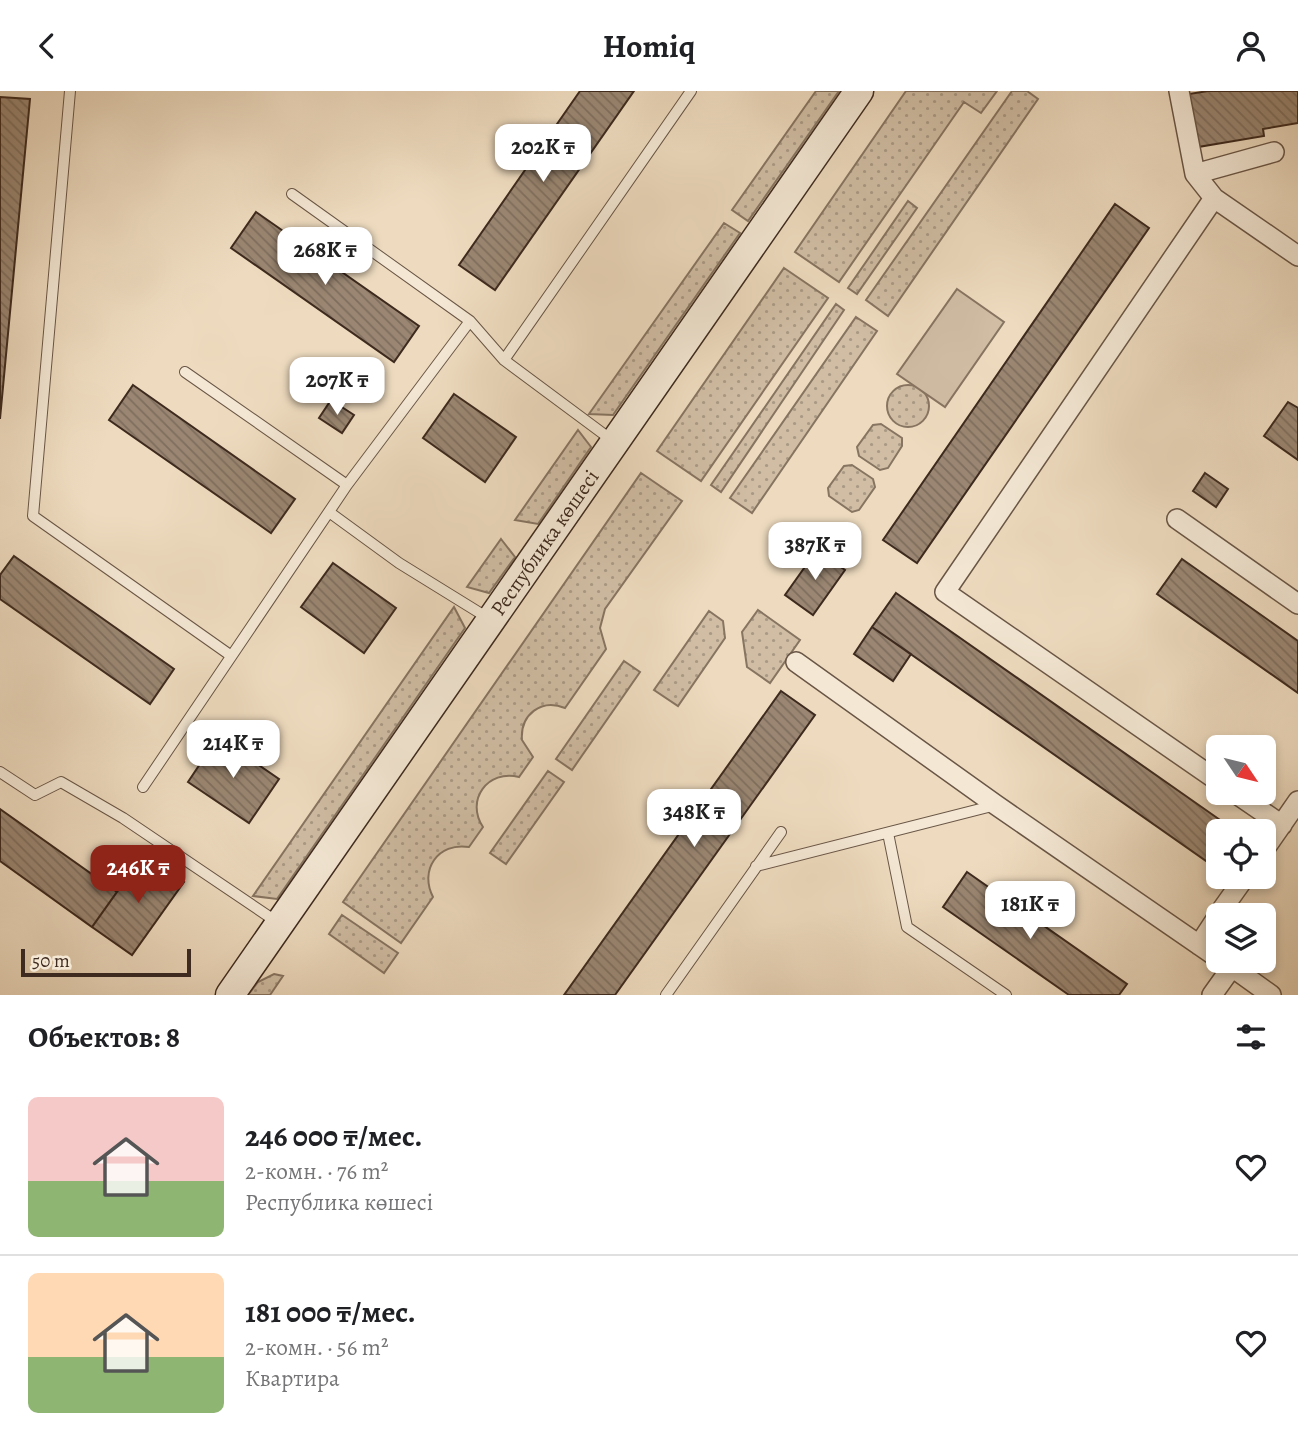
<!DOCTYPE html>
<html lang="ru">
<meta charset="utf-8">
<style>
:root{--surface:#fff;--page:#f2f2f2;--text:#202124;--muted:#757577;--line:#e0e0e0;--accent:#8f2418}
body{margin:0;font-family:Alegreya,serif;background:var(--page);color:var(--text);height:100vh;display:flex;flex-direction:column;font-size:26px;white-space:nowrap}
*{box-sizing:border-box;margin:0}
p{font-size:23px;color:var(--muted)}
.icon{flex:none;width:38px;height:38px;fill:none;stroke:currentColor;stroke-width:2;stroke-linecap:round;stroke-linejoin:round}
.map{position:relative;height:904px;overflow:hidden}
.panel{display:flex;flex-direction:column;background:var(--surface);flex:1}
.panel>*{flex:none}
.needle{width:46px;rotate:125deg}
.controls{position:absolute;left:1206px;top:644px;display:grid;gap:14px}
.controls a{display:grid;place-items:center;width:70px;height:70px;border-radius:10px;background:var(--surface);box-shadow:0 4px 10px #0003;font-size:35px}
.scale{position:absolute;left:21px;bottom:18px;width:170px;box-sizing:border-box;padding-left:7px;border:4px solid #3e2a1e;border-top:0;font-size:19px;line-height:24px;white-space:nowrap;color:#3e2a1e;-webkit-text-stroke:5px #f4e8d5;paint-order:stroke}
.price{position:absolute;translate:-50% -60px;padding:0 16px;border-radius:14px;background:#fff;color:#222;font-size:23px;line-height:46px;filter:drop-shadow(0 2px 4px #0008)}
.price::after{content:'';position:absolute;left:50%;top:42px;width:21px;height:16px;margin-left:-10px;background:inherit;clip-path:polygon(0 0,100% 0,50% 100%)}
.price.on{background:var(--accent);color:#fff}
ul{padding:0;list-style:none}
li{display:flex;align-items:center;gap:21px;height:175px;padding:0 28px}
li+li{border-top:2px solid var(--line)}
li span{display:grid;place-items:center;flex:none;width:196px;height:140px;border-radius:10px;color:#555}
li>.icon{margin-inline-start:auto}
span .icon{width:84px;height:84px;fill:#fffc;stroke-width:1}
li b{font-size:30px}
h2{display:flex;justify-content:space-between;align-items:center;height:84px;padding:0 28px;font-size:30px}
header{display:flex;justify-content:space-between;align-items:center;height:91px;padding:0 28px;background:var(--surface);font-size:32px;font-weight:700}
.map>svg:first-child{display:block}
.grass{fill:url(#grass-dots);stroke:#877461;stroke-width:2}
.park{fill:#d0bda4;stroke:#877461;stroke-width:2}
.building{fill:url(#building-back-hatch);stroke:#3e2a1e;stroke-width:2}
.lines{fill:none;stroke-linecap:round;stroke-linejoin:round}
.lane-casing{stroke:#6a5646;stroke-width:12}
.street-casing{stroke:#6a5646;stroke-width:22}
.secondary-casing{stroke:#3e2a1e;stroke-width:31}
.lane{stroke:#f4e8d5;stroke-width:10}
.street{stroke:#f4e8d5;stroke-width:19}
.secondary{stroke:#f4e8d5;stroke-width:28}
.labels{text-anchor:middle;stroke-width:6;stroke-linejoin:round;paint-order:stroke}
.street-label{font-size:21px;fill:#3e2a1e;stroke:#f4e8d5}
</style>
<header><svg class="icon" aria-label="back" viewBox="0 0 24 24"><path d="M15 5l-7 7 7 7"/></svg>Homiq<svg class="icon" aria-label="person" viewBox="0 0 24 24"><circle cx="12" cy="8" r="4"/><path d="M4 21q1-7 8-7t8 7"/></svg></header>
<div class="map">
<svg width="1298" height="904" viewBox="0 0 1298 904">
<defs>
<pattern id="grass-dots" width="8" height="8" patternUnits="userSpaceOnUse" patternTransform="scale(1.75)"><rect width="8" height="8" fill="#d0bda4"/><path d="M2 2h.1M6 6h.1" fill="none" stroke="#aa9a85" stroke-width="1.8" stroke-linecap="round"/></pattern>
<pattern id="building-back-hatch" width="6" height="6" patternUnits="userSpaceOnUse" patternTransform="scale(1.75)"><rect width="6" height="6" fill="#9a8672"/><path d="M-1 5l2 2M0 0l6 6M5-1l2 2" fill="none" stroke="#7f6e5d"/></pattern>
</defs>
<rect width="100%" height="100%" fill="#eedbbf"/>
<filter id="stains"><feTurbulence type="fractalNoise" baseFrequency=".00286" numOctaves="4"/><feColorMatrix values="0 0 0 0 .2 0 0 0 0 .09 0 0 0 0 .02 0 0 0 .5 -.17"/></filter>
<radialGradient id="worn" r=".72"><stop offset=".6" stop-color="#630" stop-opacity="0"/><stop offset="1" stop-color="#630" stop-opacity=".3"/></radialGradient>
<path class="grass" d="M816 0H839L748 130 732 119Z
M906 0H997L981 22 964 11 839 191 795 161Z
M1012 0H1027L1038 8 888 225 866 209Z
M908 110 917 117 857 203 848 197Z
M724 132 740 142 613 324 589 323Z
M784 177 828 207 701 390 657 360Z
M836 213 844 219 721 401 711 394Z
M856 226 877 240 752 422 730 407Z
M887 315a21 21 0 1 1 42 0a21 21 0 1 1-42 0Z
M881 333 902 347V355L888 377 880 379 859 365 857 356 873 334Z
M578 339 591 356 538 433 515 429Z
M852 374 873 388 875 396 859 419 852 421 829 405 828 397 844 375Z
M641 382 682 410 605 518 600 537 606 558 565 617C541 607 520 624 522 649L533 666 519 686C488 678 465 709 483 736L469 756C438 751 419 779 433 806L401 852 343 811Z
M501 448 515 466 489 502 467 496Z
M454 516 465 537 277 808 253 805Z
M758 519 800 549 770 592 747 576 742 541Z
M709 520 723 530 725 547 678 615 654 599Z
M624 570 640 581 572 679 556 668Z
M548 680 564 691 506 773 490 762Z
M342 824 398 862 384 882 329 843Z
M274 883 283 885 270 904H248L258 891Z"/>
<path class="park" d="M957 198 1004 231 945 316 897 283Z"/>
<path class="building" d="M580 0H634L495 199 459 174Z
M1208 0H1298V32L1263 38 1264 45 1198 56 1189 3Z
M0 6 30 8 0 328Z
M1115 113 1149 137 917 472 883 449Z
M256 121 419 235 394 271 231 157Z
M133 294 295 408 271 442 109 329Z
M454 303 516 346 485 391 423 347Z
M331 309 354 324 342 342 319 327Z
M1288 311 1298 317V369L1264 345Z
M1205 382 1228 398 1216 416 1193 400Z
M817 459 845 479 813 524 785 504Z
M14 465 174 578 150 613 0 508V484Z
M1182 468 1298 550V602L1157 503Z
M333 472 396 517 364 562 301 516Z
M896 502 1233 738 1218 740V759L1209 772 872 536Z
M872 536 911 563 893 590 854 563Z
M781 600 815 624 615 904H564Z
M218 646 279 688 249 732 188 691Z
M0 718 117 801 92 836 0 770Z
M144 763 184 791 132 864 92 836Z
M967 781 1127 893 1119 904H1069L943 816Z"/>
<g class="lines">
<g class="lane-casing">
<path id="lane" d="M70 0 33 425 230 564
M292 103 470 230 504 269 613 350
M504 269 691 0
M185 281 347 394
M329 421 399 472 488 527
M0 681 35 704 61 691 123 727 277 831
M143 696 347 394 470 230
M888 742 907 836 1006 904
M756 775 996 714
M666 904 781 741"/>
</g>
<g class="street-casing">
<path id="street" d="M1179 0 1195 83 1214 107 1298 165
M1195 83 1274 61
M1214 107 945 501 1218 690
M1177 428 1298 513
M796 571 996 714 1218 867
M1235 702 1282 734
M1264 759 1298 710
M1218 824 1245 786
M1199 854 1218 825
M1212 904 1232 876 1271 904"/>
</g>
<g class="secondary-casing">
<g id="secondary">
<path id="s1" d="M230 904 859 0"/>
</g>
</g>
<use href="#lane" class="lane"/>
<use href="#street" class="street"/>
<use href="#secondary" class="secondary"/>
</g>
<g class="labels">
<g class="street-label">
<text dy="7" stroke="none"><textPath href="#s1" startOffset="551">Республика көшесі</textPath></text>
</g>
</g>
<rect width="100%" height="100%" filter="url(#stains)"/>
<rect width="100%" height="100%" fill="url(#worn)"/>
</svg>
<div class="controls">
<a><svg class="needle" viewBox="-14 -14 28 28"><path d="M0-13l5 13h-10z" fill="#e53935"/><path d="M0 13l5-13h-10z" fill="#757577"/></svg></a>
<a><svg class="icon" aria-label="locate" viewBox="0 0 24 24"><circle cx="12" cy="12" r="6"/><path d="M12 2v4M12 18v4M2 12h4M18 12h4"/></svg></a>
<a><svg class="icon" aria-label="layers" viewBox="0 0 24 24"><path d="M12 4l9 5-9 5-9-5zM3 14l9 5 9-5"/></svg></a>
</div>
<div class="scale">50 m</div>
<b class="price" style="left:543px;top:93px">202K ₸</b>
<b class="price" style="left:325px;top:196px">268K ₸</b>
<b class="price" style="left:337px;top:326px">207K ₸</b>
<b class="price" style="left:815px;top:491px">387K ₸</b>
<b class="price" style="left:233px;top:689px">214K ₸</b>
<b class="price" style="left:694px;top:758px">348K ₸</b>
<b class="price on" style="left:138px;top:814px">246K ₸</b>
<b class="price" style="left:1030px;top:850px">181K ₸</b>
</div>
<section class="panel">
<h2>Объектов: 8<svg class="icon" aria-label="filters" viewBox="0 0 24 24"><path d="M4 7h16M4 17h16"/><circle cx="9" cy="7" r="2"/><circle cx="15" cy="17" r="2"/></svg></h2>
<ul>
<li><span style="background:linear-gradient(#f6c9c9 60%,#8fb573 0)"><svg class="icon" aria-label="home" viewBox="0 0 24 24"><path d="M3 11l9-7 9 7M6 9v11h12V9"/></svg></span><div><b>246 000 ₸/мес.</b><p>2-комн. · 76 m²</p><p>Республика көшесі</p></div><svg class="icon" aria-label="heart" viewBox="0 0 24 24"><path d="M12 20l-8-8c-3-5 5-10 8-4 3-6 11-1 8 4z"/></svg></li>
<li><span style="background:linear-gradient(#ffd9b3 60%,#8fb573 0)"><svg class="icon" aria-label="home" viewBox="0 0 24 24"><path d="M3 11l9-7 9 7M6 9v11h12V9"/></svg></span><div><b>181 000 ₸/мес.</b><p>2-комн. · 56 m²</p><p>Квартира</p></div><svg class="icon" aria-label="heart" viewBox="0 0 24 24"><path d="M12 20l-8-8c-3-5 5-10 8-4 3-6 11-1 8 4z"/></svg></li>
</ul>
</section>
